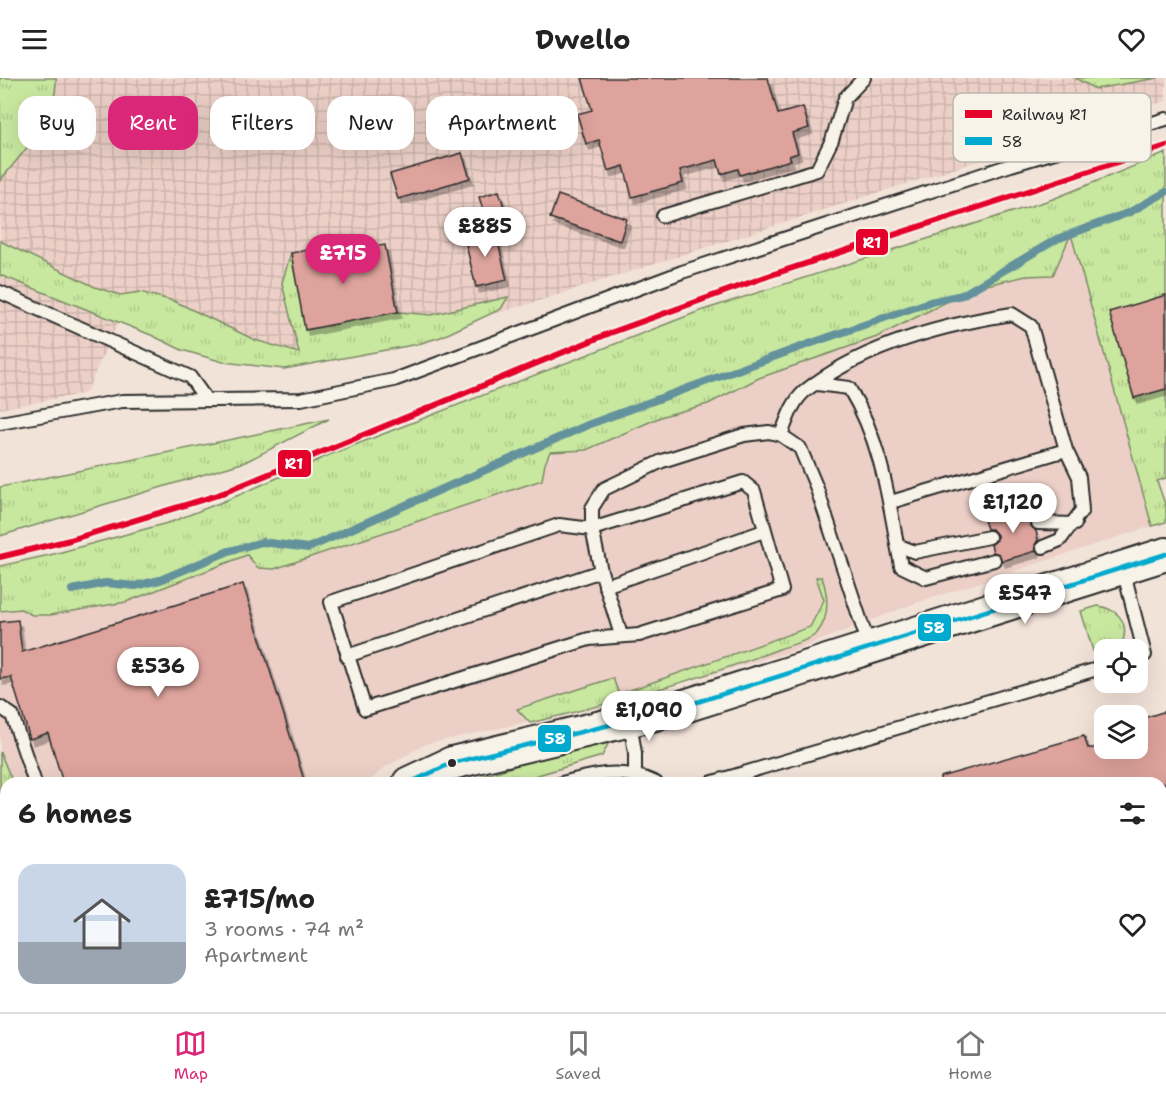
<!DOCTYPE html>
<meta charset="utf-8">
<style>
:root{--surface:#fff;--page:#f2f2f2;--text:#222;--muted:#767676;--line:#e0e0e0;--accent:#db2777}
body{margin:0;font-family:"Shantell Sans",sans-serif;background:var(--page);color:var(--text);height:100vh;display:flex;flex-direction:column;font-size:22px;white-space:nowrap}
*{box-sizing:border-box;margin:0}
p{font-size:20px;color:var(--muted)}
.icon{flex:none;width:33px;height:33px;fill:none;stroke:currentColor;stroke-width:2;stroke-linecap:round;stroke-linejoin:round}
.map{position:relative;flex:1;overflow:hidden}
.sheet{position:absolute;left:0px;top:699px;width:1167px;height:236px;display:flex;flex-direction:column;background:var(--surface);border-radius:18px 18px 0 0;box-shadow:0 6px 24px #0002}
.sheet>*{flex:none}
.top-card{position:absolute;left:18px;top:18px;width:600px;height:54px;display:flex;gap:12px}
.fabs{position:absolute;left:1094px;top:561px;display:grid;gap:12px}
.fabs a{display:grid;place-items:center;width:54px;height:54px;border-radius:12px;background:var(--surface);box-shadow:0 6px 24px #0002;font-size:30px}
.price{position:absolute;translate:-50% -51px;padding:0 14px;border-radius:21px;background:#fff;color:#222;font-size:20px;line-height:39px;filter:drop-shadow(0 2px 3px #0008)}
.price::after{content:'';position:absolute;left:50%;top:36px;width:18px;height:14px;margin-left:-9px;background:inherit;clip-path:polygon(0 0,100% 0,50% 100%)}
.price.on{background:var(--accent);color:#fff}
ul{padding:0;list-style:none}
li{display:flex;align-items:center;gap:18px;height:150px;padding:0 18px}
li+li{border-top:2px solid var(--line)}
li span{display:grid;place-items:center;flex:none;width:168px;height:120px;border-radius:18px;color:#555}
li>.icon{margin-inline-start:auto}
span .icon{width:72px;height:72px;fill:#fffc;stroke-width:1}
li b{font-size:26px}
h2{display:flex;justify-content:space-between;align-items:center;height:72px;padding:0 18px;font-size:26px}
.chip{padding:0 21px;border-radius:18px;background:var(--surface);box-shadow:0 6px 24px #0002;font-size:21px;line-height:54px}
.chip.on{background:var(--accent);color:#fff}
header{display:flex;justify-content:space-between;align-items:center;height:78px;padding:0 18px;background:var(--surface);font-size:27px;font-weight:700}
.tabs{display:flex;justify-content:space-around;align-items:center;height:84px;border-top:2px solid var(--line);background:var(--surface);font-size:16px;color:var(--muted)}
.tabs a{display:grid;justify-items:center;gap:3px}
.tabs .on{color:var(--accent)}
.map>svg:first-child{display:block}
.built{fill:#ecd0c7}
.industrial{fill:url(#industrial-grid)}
.grass{fill:url(#grass-tufts);stroke:#7a8a65;stroke-width:1.5}
.lines{fill:none;stroke-linecap:round;stroke-linejoin:round}
.stream{stroke:#63929c;stroke-width:8}
.building{fill:#dda39c;stroke:#2b2b2b;stroke-width:1.5;filter:url(#shadow)}
.lane-casing{stroke:#2b2b2b;stroke-width:16}
.secondary-casing{stroke:#2b2b2b;stroke-width:36}
.lane{stroke:#f7f3e8;stroke-width:12}
.secondary{stroke:#f7f3e8;stroke-width:32}
.bus-1-casing{stroke:#f7f3e8;stroke-width:9}
.bus-1{stroke:#00a9ce;stroke-width:4.5}
.rail-1-casing{stroke:#f7f3e8;stroke-width:10}
.rail-1{stroke:#e4002b;stroke-width:6}
.bus-dot{fill:#2b2b2b;stroke:#f7f3e8;stroke-width:2}
.key{fill:#f7f3e8;stroke:#bab7af;stroke-width:1.5}
.key-label{font-size:16px;fill:#2b2b2b}
.line-badge{stroke:#f7f3e8;stroke-width:2}
.badge-label{font-size:16px;text-anchor:middle;font-weight:bold;fill:#fff}
</style>
<header><svg class="icon" aria-label="menu" viewBox="0 0 24 24"><path d="M4 6h16M4 12h16M4 18h16"/></svg>Dwello<svg class="icon" aria-label="heart" viewBox="0 0 24 24"><path d="M12 20l-8-8c-3-5 5-10 8-4 3-6 11-1 8 4z"/></svg></header>
<div class="map">
<svg width="1166" height="934" viewBox="0 0 1166 934">
<defs>
<pattern id="industrial-grid" width="8" height="8" patternUnits="userSpaceOnUse" patternTransform="scale(1.5)"><rect width="8" height="8" fill="#ecd0c7"/><path d="M0 4h8M4 0v8" fill="none" stroke="#cbb3ab"/></pattern>
<pattern id="grass-tufts" width="24" height="20" patternUnits="userSpaceOnUse" patternTransform="scale(1.5)"><rect width="24" height="20" fill="#c9e89f"/><path d="M3 7l-1-3M5 7V3M7 7l1-3M15 17l-1-3M17 17v-4M19 17l1-3" fill="none" stroke="#adc789"/></pattern>
<filter id="shadow"><feDropShadow dx="3.5" dy="6" stdDeviation="0" flood-color="#0004"/></filter>
</defs>
<rect width="100%" height="100%" fill="#f2e3d9"/>
<filter id="ink" filterUnits="userSpaceOnUse"><feTurbulence type="fractalNoise" baseFrequency=".0167" numOctaves="2"/><feDisplacementMap in="SourceGraphic" scale="12" xChannelSelector="R" yChannelSelector="G"/><feConvolveMatrix kernelMatrix="1 2 1 2 8 2 1 2 1" color-interpolation-filters="sRGB"/></filter>
<g filter="url(#ink)">
<path class="built" d="M1071 156 1152 448 916 525 793 573 593 630 426 666 384 690 367 705H13L0 674V533L21 531 32 537 126 524 248 477 274 491 542 402 545 386 555 373 586 372 663 338 708 326 759 300 877 259 974 210 1026 198 1053 197Z"/>
<path class="industrial" d="M0 0H1166V23L526 227 375 267 286 274 125 229 86 315 0 331Z
M6 876V928L161 929 159 934H0V877Z"/>
<path class="grass" d="M0 0H56C58 40 23 73 0 103Z
M1075 0H1158L1095 11Z
M1166 75V217L1110 235 1134 319 1166 311V400L1157 403 1166 429V444L1152 448 1071 156 1053 197 1026 198 974 210 877 259 759 300 708 326 663 338 586 372 550 374 545 386 542 402 274 491 258 490 247 477 126 524 50 537H32L21 531 0 533V488L54 476 171 444 232 420 329 377 700 233 1053 121Z
M0 163 95 209 120 217 140 214 174 223 255 262 299 275 282 205 291 175 306 251 398 234 431 237 508 219 501 231 441 259 418 266 284 291 223 284 182 272 151 257 0 197Z
M329 341 245 384 0 458V409Z
M816 499H822C828 517 831 538 817 555 810 563 790 567 779 571 699 602 614 625 530 645L517 631 613 600 619 616 810 549 824 522Z
M1098 528C1117 531 1129 543 1123 563L1093 573 1081 533Z
M612 658 602 678 511 705H460Z
M0 674 13 705H6V868L0 870Z
M1166 793V862L1161 844V794Z
M94 929V928L183 929 182 934H95Z
M232 929H270L272 934H230Z
M557 929 729 928 730 932 538 934Z
M789 929H816L817 934H791Z"/>
<g class="lines">
<path class="stream" d="M72 512 106 505 135 508 160 502 229 473 262 464 308 470 590 346 806 267 930 224 962 217 1057 161 1130 134 1166 114"/>
</g>
<path class="building" d="M582 0H768L778 36 803 29 809 50 792 55 798 75 789 78 791 82 740 97 738 91 721 96 717 82 680 92 683 105 632 119 624 88 608 93 599 62 586 66 577 36 592 32Z
M462 75 470 100 398 121 390 96Z
M499 113 505 132 485 138 479 119Z
M558 117 627 141 620 163 550 140Z
M495 151 507 202 476 209 464 158Z
M341 166 342 174 385 167 398 234 305 252 291 175Z
M1166 217V311L1134 320 1109 234Z
M1029 429 1031 448 1036 453 1038 462 1035 467 1036 473 1002 483 999 476 993 474 991 467 997 462V457L992 451H987L984 442Z
M243 506 305 705H63L48 655 30 661 11 599 0 601V544L18 542 22 574Z
M1166 633V705H940V699L1084 658 1088 670H1137V642Z"/>
<g class="lines">
<g class="lane-casing">
<path id="lane" d="M663 138 817 92 832 62 845 20 864 0
M0 214 190 299 205 320
M817 306 849 310C883 366 889 425 901 488L926 500 994 482
M0 345 122 323 301 321 394 302 682 194 1011 87 1166 41
M781 357C787 342 792 324 805 313 862 268 941 247 1012 236L1031 248 1066 372 1079 399 1082 432 1060 462 1043 469
M743 404 754 413 782 512 639 557 589 561 365 631 331 524 559 447 592 451Z
M891 424 1066 372
M1038 445 1075 446
M897 467 915 474 989 459
M1123 491 1145 577 1137 579
M605 508 764 453
M621 557 601 493 592 451V430L604 411 662 383 744 357 769 354 781 357 800 370 816 408 869 568
M347 578 601 493
M0 629 12 637 35 705
M630 644 635 675V697
M562 705C595 696 624 689 656 705
M710 705 1104 589
M19 928 22 934
M1012 928 1014 934"/>
</g>
<g class="secondary-casing">
<path id="secondary" d="M409 705 452 685 672 632 1166 476
M209 934 211 928"/>
</g>
<use href="#lane" class="lane"/>
<use href="#secondary" class="secondary"/>
<g class="bus-1-casing">
<path id="bus-1" d="M409 705 452 685 672 632 1166 476"/>
</g>
<use href="#bus-1" class="bus-1"/>
<g class="rail-1-casing">
<path id="rail-1" d="M0 479 70 462 218 417 610 255 768 198 1166 68"/>
</g>
<use href="#rail-1" class="rail-1"/>
</g>
</g>
<circle class="bus-dot" cx="452" cy="685" r="5"/>
<rect x="953" y="15" width="198" height="69" rx="9" class="key"/>
<rect x="965" y="32" width="27" height="8" fill="#e4002b"/>
<rect x="965" y="59" width="27" height="8" fill="#00a9ce"/>
<g class="key-label">
<text x="1002" y="42">Railway R1</text>
<text x="1002" y="69">58</text>
</g>
<g class="line-badge">
<rect x="855" y="150" width="34" height="28" rx="6" fill="#e4002b"/>
<rect x="277" y="371" width="35" height="29" rx="6" fill="#e4002b"/>
<rect x="917" y="535" width="35" height="29" rx="6" fill="#00a9ce"/>
<rect x="537" y="646" width="35" height="29" rx="6" fill="#00a9ce"/>
</g>
<g class="badge-label">
<text x="872" y="170">R1</text>
<text x="294" y="391">R1</text>
<text x="934" y="555">58</text>
<text x="555" y="666">58</text>
</g>
</svg>
<div class="fabs">
<a><svg class="icon" aria-label="locate" viewBox="0 0 24 24"><circle cx="12" cy="12" r="6"/><path d="M12 2v4M12 18v4M2 12h4M18 12h4"/></svg></a>
<a><svg class="icon" aria-label="layers" viewBox="0 0 24 24"><path d="M12 4l9 5-9 5-9-5zM3 14l9 5 9-5"/></svg></a>
</div>
<b class="price" style="left:485px;top:180px">£885</b>
<b class="price on" style="left:343px;top:207px">£715</b>
<b class="price" style="left:1013px;top:456px">£1,120</b>
<b class="price" style="left:1025px;top:547px">£547</b>
<b class="price" style="left:158px;top:620px">£536</b>
<b class="price" style="left:649px;top:664px">£1,090</b>
<div class="top-card">
<a class="chip">Buy</a>
<a class="chip on">Rent</a>
<a class="chip">Filters</a>
<a class="chip">New</a>
<a class="chip">Apartment</a>
</div>
<section class="sheet">
<h2>6 homes<svg class="icon" aria-label="filters" viewBox="0 0 24 24"><path d="M4 7h16M4 17h16"/><circle cx="9" cy="7" r="2"/><circle cx="15" cy="17" r="2"/></svg></h2>
<ul>
<li><span style="background:linear-gradient(#c9d6e8 65%,#9aa5b1 0)"><svg class="icon" aria-label="home" viewBox="0 0 24 24"><path d="M3 11l9-7 9 7M6 9v11h12V9"/></svg></span><div><b>£715/mo</b><p>3 rooms · 74 m²</p><p>Apartment</p></div><svg class="icon" aria-label="heart" viewBox="0 0 24 24"><path d="M12 20l-8-8c-3-5 5-10 8-4 3-6 11-1 8 4z"/></svg></li>
</ul>
</section>
</div>
<nav class="tabs">
<a class="on"><svg class="icon" aria-label="map" viewBox="0 0 24 24"><path d="M3 6l6-2 6 2 6-2v14l-6 2-6-2-6 2zM9 4v14M15 6v14"/></svg>Map</a>
<a><svg class="icon" aria-label="saved" viewBox="0 0 24 24"><path d="M7 4h10v16l-5-4-5 4z"/></svg>Saved</a>
<a><svg class="icon" aria-label="home" viewBox="0 0 24 24"><path d="M3 11l9-7 9 7M6 9v11h12V9"/></svg>Home</a>
</nav>
